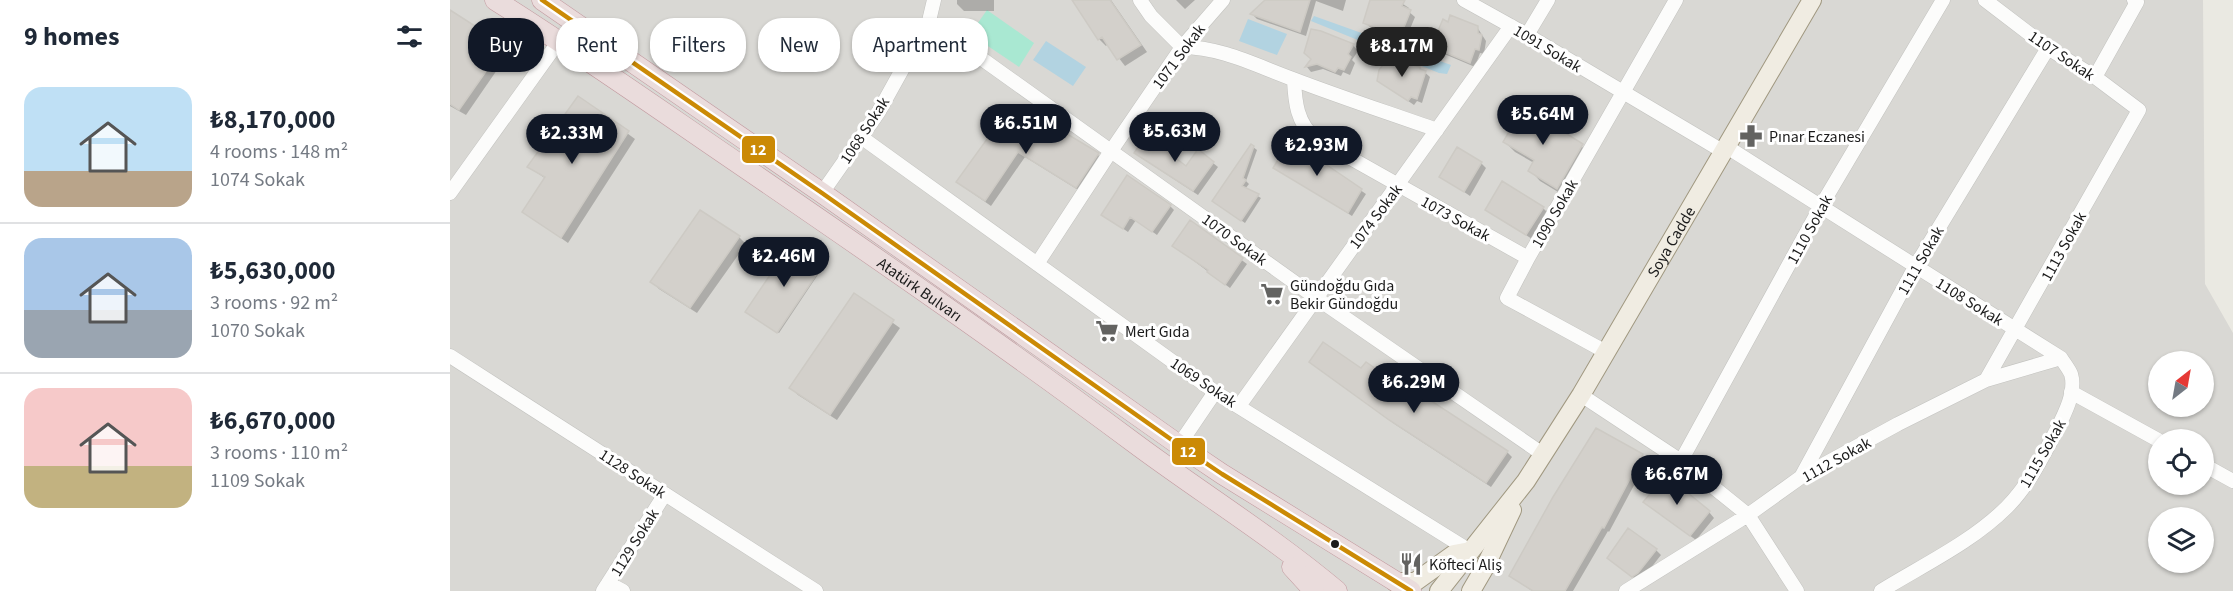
<!DOCTYPE html>
<meta charset="utf-8">
<style>
:root{--surface:#fff;--page:#f6f6f7;--text:#1f2937;--muted:#747a83;--line:#e0e1e3;--accent:#111827}
body{margin:0;font-family:"Source Sans 3",sans-serif;background:var(--page);color:var(--text);height:100vh;display:flex;flex-direction:column;font-size:22px;white-space:nowrap}
*{box-sizing:border-box;margin:0}
p{font-size:20px;color:var(--muted)}
.icon{flex:none;width:33px;height:33px;fill:none;stroke:currentColor;stroke-width:2;stroke-linecap:round;stroke-linejoin:round}
.map{position:relative;flex:1;overflow:hidden}
.drawer{display:flex;flex-direction:column;background:var(--surface);width:450px}
.drawer>*{flex:none}
.banner{position:absolute;left:18px;top:18px;width:570px;height:54px;display:flex;gap:12px}
.needle{width:39px;rotate:31deg}
.buttons{position:absolute;left:1698px;top:351px;display:grid;gap:12px}
.buttons a{display:grid;place-items:center;width:66px;height:66px;border-radius:50%;background:var(--surface);box-shadow:0 2px 4px #0004;font-size:30px}
.price{position:absolute;translate:-50% -51px;padding:0 14px;border-radius:21px;background:var(--accent);color:#fff;font-size:20px;line-height:39px;filter:drop-shadow(0 2px 3px #0008)}
.price::after{content:'';position:absolute;left:50%;top:36px;width:18px;height:14px;margin-left:-9px;background:inherit;clip-path:polygon(0 0,100% 0,50% 100%)}
.price.on{background:#222;color:#fff}
ul{padding:0;list-style:none}
li{display:flex;align-items:center;gap:18px;height:150px;padding:0 24px}
li+li{border-top:2px solid var(--line)}
li span{display:grid;place-items:center;flex:none;width:168px;height:120px;border-radius:18px;color:#555}
li>.icon{margin-inline-start:auto}
span .icon{width:72px;height:72px;fill:#fffc;stroke-width:1}
li b{font-size:26px}
h2{display:flex;justify-content:space-between;align-items:center;height:72px;padding:0 24px;font-size:26px}
.chip{padding:0 21px;border-radius:24px;background:var(--surface);box-shadow:0 2px 4px #0004;font-size:21px;line-height:54px}
.chip.on{background:var(--accent);color:#fff}
main{display:flex;flex:1;min-height:0}
.map>svg:first-child{display:block}
.residential{fill:#d9d8d4;fill-rule:evenodd}
.pitch{fill:#a9e8d2}
.water{fill:#b2d3e1}
.shadow{fill:#0003}
.building{fill:#d3d0cb;stroke:#cdcac4;stroke-width:1.5}
.lines{fill:none;stroke-linecap:round;stroke-linejoin:round}
.minor-casing{stroke:#c2c2bf;stroke-width:15}
.major-casing{stroke:#a09880;stroke-width:20}
.highway-casing{stroke:#c2999f;stroke-width:21}
.minor{stroke:#fcfcfb;stroke-width:14}
.major{stroke:#f0ece2;stroke-width:18}
.highway{stroke:#eadcdc;stroke-width:20}
.bus-1-casing{stroke:#fff;stroke-width:9}
.bus-1{stroke:#cb8a05;stroke-width:4.5}
.bus-dot{fill:#1b1b1b;stroke:#fff;stroke-width:2}
.labels{text-anchor:middle;stroke-width:6;stroke-linejoin:round;paint-order:stroke}
.street-label{font-size:16px;fill:#1b1b1b;stroke:#fff}
.poi-label{font-size:16px;fill:#1b1b1b;stroke:#fff;text-anchor:start}
.line-badge{stroke:#fff;stroke-width:2}
.badge-label{font-size:16px;text-anchor:middle;font-weight:bold;fill:#fff}
</style>
<main>
<section class="drawer">
<h2>9 homes<svg class="icon" aria-label="filters" viewBox="0 0 24 24"><path d="M4 7h16M4 17h16"/><circle cx="9" cy="7" r="2"/><circle cx="15" cy="17" r="2"/></svg></h2>
<ul>
<li><span style="background:linear-gradient(#bfe0f5 70%,#b9a48a 0)"><svg class="icon" aria-label="home" viewBox="0 0 24 24"><path d="M3 11l9-7 9 7M6 9v11h12V9"/></svg></span><div><b>₺8,170,000</b><p>4 rooms · 148 m²</p><p>1074 Sokak</p></div></li>
<li><span style="background:linear-gradient(#a9c7e8 60%,#9aa5b1 0)"><svg class="icon" aria-label="home" viewBox="0 0 24 24"><path d="M3 11l9-7 9 7M6 9v11h12V9"/></svg></span><div><b>₺5,630,000</b><p>3 rooms · 92 m²</p><p>1070 Sokak</p></div></li>
<li><span style="background:linear-gradient(#f6c9c9 65%,#c2b280 0)"><svg class="icon" aria-label="home" viewBox="0 0 24 24"><path d="M3 11l9-7 9 7M6 9v11h12V9"/></svg></span><div><b>₺6,670,000</b><p>3 rooms · 110 m²</p><p>1109 Sokak</p></div></li>
</ul>
</section>
<div class="map">
<svg width="1783" height="591" viewBox="0 0 1783 591">
<rect width="100%" height="100%" fill="#eae9e2"/>
<path class="residential" d="M0 0H1753L1755 284 1783 333V591H0ZM1708 362H1754V406H1708ZM1708 440H1754V484H1708ZM1708 518H1754V562H1708Z"/>
<path class="pitch" d="M537 10 584 43 569 67 520 34Z"/>
<path class="water" d="M864 16 1001 65 997 74 989 73 861 21Z
M798 19 837 34 827 55 789 41Z
M596 41 636 67 623 86 583 60Z"/>
<path class="shadow" d="M507 0H544V11H514L507 4Z
M624 0H661L697 52 675 66 658 44 656 46 649 39Z
M726 0H745L735 9Z
M817 0H896L893 11 866 1 856 36 807 19 802 14Z
M922 0H947L959 8 958 11 965 17 955 41 920 27 915 22Z
M0 10 49 43 58 54 16 115 0 106Z
M1027 27 1036 41 1034 54 1030 53 1025 67 992 53 987 47Z
M903 45 908 51 902 60 905 63 900 75 893 72 891 76 873 69 861 72 857 67 862 59Z
M970 68 980 77 972 103 967 101 964 105 929 81Z
M129 98 185 139 118 243 74 212 96 179 79 167Z
M1076 106 1097 119 1142 155 1118 198 1090 181 1080 170 1084 163 1065 152 1055 142Z
M590 135 648 155 654 161 633 193 575 157 541 206 515 188Z
M840 142 916 194 902 216 825 167Z
M803 147 807 150 796 181 799 184 795 189 811 198 795 223 767 204Z
M690 157 737 168 763 163 768 167 748 195Z
M1031 163 1036 168 1020 196 991 176Z
M720 206 724 210 707 235 686 220 678 232 653 215Z
M1093 208 1098 213 1082 239 1037 210Z
M740 222 797 264 780 288 724 246Z
M289 237 296 244 247 313 209 289 202 282Z
M372 266 373 267 329 333 299 313Z
M404 295 450 328 387 420 348 395 341 388Z
M866 367 959 393 1057 452 1062 457 1041 487 946 425Z
M1192 456 1197 461 1159 532 1158 531 1123 591H1082L1060 576Z
M1200 507 1259 512 1264 518 1246 540Z
M1206 550 1211 555 1193 578 1188 581 1165 563Z"/>
<path class="building" d="M622 0H660L691 45 667 60 652 37 648 40Z
M815 0H860L850 32 800 14Z
M920 0H955L952 6 961 10 950 37 913 23Z
M0 10 50 42 53 47 9 110 0 104Z
M1000 15 1028 26V33L1032 35 1029 50 1025 49 1020 63 985 48 990 36 987 33 993 19 998 22Z
M861 29 871 31 904 44 898 54 901 57 894 70 888 68 885 72 867 64 855 67 861 59 854 53Z
M938 58 970 67V69L976 71 967 99 961 97 958 101 927 81 929 70Z
M128 96 179 131 111 238 72 212 95 177 77 167Z
M1075 104 1098 117 1096 121 1133 144 1107 189 1078 171 1084 160 1053 142Z
M558 110 590 133 597 122 649 153 626 188 568 152 535 201 506 182Z
M696 135 736 166 748 149 764 162 743 191 684 153Z
M840 140 912 189 898 213 823 168Z
M801 144 804 146 793 178 796 180 792 186 809 194 791 221 762 201Z
M1007 147 1032 162 1014 192 989 177Z
M677 175 721 205 702 232 680 217 673 229 651 215Z
M1052 181 1094 207 1076 235 1035 210Z
M250 210 290 236 240 308 200 282Z
M740 220 793 258 775 285 757 272 758 270 722 246Z
M341 244 373 265 327 333 295 312Z
M404 293 444 320 380 415 339 388Z
M873 342 911 368 916 362 958 391 960 387 1058 451 1036 483 939 420 859 362Z
M1146 428 1193 454 1154 528 1152 527 1115 591H1083L1059 576 1103 497Z
M1216 475 1260 511 1240 536 1193 502Z
M1178 528 1207 549 1188 573 1182 577 1157 558Z"/>
<g class="lines">
<g class="minor-casing">
<path id="minor" d="M690 0 701 16 732 47C771 47 807 66 843 79 890 97 939 113 987 130
M1014 0 1077 35 1274 152
M1535 0 1598 48 1645 77 1689 110 1536 380
M479 21 865 297 1094 455
M1077 35 1098 0
M1645 77 1687 2 1684 0
M844 80C845 102 847 123 865 138L1078 258
M411 137 765 392 1020 551
M1277 147 1611 358C1614 363 1619 369 1621 374 1627 393 1612 419 1604 435 1591 460 1577 487 1557 507 1522 542 1473 565 1431 591
M0 193 109 41
M372 193 428 113 479 21 484 0
M587 264 661 151 732 47 773 0
M1156 352 1057 298 1078 258 1226 0
M0 356 366 591
M1621 392 1708 440
M1131 395 1231 461 1298 515 1347 591
M789 406 1061 26
M729 445 765 392
M1231 461 1371 206 1493 0
M1754 465 1783 481
M1351 477 1465 267 1598 48
M158 583 173 591
M153 591 215 494
M1176 591 1298 515 1351 477 1448 424 1536 380 1611 358"/>
</g>
<g class="major-casing">
<g id="major">
<path d="M945 582H965L1004 554 1020 551"/>
<path id="s1" d="M989 591 1076 481 1131 395 1362 0"/>
<path d="M1021 591 1035 567 1062 510"/>
</g>
</g>
<g class="highway-casing">
<g id="highway">
<path id="s2" d="M45 0C131 54 214 113 298 170 428 259 557 348 683 442 750 492 823 537 887 591"/>
<path d="M92 0 372 193 729 445 772 474 961 591"/>
<path d="M842 567 864 591"/>
</g>
</g>
<use href="#minor" class="minor"/>
<use href="#major" class="major"/>
<use href="#highway" class="highway"/>
<g class="bus-1-casing">
<path id="bus-1" d="M92 0 372 193 729 445 772 474 961 591"/>
</g>
<use href="#bus-1" class="bus-1"/>
</g>
<defs>
<g id="pharmacy-bare" transform="scale(1.8)"><path d="M-2-6h4v4h4v4h-4v4h-4v-4h-4v-4h4Z" fill="#636361" stroke="#fff" stroke-width="2.5" paint-order="stroke"/></g>
<g id="supermarket-bare" transform="scale(1.8)"><path d="M-6-5.5h2.5l.6 2H6L4.5 2H-2.5L-4.4-4H-6ZM-1.5 3.2a1.3 1.3 0 1 0 .1 0ZM3 3.2a1.3 1.3 0 1 0 .1 0Z" fill="#636361" stroke="#fff" stroke-width="2.5" paint-order="stroke"/></g>
<g id="restaurant-bare" transform="scale(1.8)"><path d="M-5-6h1v4h1v-4h1v4h1v-4h1v5L-1.5 .5V6h-2V.5L-5-1ZM5-6V6H3V1.5H1.5Q1.5-4 5-6Z" fill="#636361" stroke="#fff" stroke-width="2.5" paint-order="stroke"/></g>
</defs>
<g fill-rule="evenodd">
<use href="#pharmacy-bare" x="1301" y="136"/>
<use href="#supermarket-bare" x="822" y="294"/>
<use href="#supermarket-bare" x="657" y="331"/>
<use href="#restaurant-bare" x="961" y="564"/>
</g>
<circle class="bus-dot" cx="885" cy="544" r="5"/>
<g class="labels">
<g class="street-label">
<text transform="translate(1098 48) rotate(31)" y="6">1091 Sokak</text>
<text transform="translate(1612 55) rotate(34)" y="6">1107 Sokak</text>
<text transform="translate(728 56) rotate(-53)" y="6">1071 Sokak</text>
<text transform="translate(414 130) rotate(-57)" y="6">1068 Sokak</text>
<text transform="translate(1104 213) rotate(-60)" y="6">1090 Sokak</text>
<text transform="translate(925 216) rotate(-53)" y="6">1074 Sokak</text>
<text transform="translate(1006 218) rotate(29)" y="6">1073 Sokak</text>
<text transform="translate(1359 229) rotate(-61)" y="6">1110 Sokak</text>
<text transform="translate(785 239) rotate(36)" y="6">1070 Sokak</text>
<text dy="6" stroke="none"><textPath href="#s1" startOffset="420">Soya Cadde</textPath></text>
<text transform="translate(1613 246) rotate(-61)" y="6">1113 Sokak</text>
<text transform="translate(1470 260) rotate(-60)" y="6">1111 Sokak</text>
<text dy="6" stroke="none"><textPath href="#s2" startOffset="514">Atatürk Bulvarı</textPath></text>
<text transform="translate(1520 301) rotate(32)" y="6">1108 Sokak</text>
<text transform="translate(754 382) rotate(34)" y="6">1069 Sokak</text>
<text transform="translate(1592 453) rotate(-60)" y="6">1115 Sokak</text>
<text transform="translate(1386 459) rotate(-29)" y="6">1112 Sokak</text>
<text transform="translate(183 473) rotate(33)" y="6">1128 Sokak</text>
<text transform="translate(184 542) rotate(-58)" y="6">1129 Sokak</text>
</g>
<g class="poi-label">
<text x="1319" y="142">Pınar Eczanesi</text>
<text x="840" y="291">Gündoğdu Gıda<tspan x="840" dy="18">Bekir Gündoğdu</tspan></text>
<text x="675" y="337">Mert Gıda</text>
<text x="979" y="570">Köfteci Aliş</text>
</g>
</g>
<g class="line-badge">
<rect x="291" y="135" width="35" height="29" rx="6" fill="#cb8a05"/>
<rect x="721" y="437" width="35" height="29" rx="6" fill="#cb8a05"/>
</g>
<g class="badge-label">
<text x="308" y="155">12</text>
<text x="738" y="457">12</text>
</g>
</svg>
<div class="buttons">
<a><svg class="needle" viewBox="-14 -14 28 28"><path d="M0-13l5 13h-10z" fill="#e53935"/><path d="M0 13l5-13h-10z" fill="#747a83"/></svg></a>
<a><svg class="icon" aria-label="locate" viewBox="0 0 24 24"><circle cx="12" cy="12" r="6"/><path d="M12 2v4M12 18v4M2 12h4M18 12h4"/></svg></a>
<a><svg class="icon" aria-label="layers" viewBox="0 0 24 24"><path d="M12 4l9 5-9 5-9-5zM3 14l9 5 9-5"/></svg></a>
</div>
<b class="price on" style="left:952px;top:78px">₺8.17M</b>
<b class="price" style="left:1093px;top:146px">₺5.64M</b>
<b class="price" style="left:576px;top:155px">₺6.51M</b>
<b class="price" style="left:725px;top:163px">₺5.63M</b>
<b class="price" style="left:122px;top:165px">₺2.33M</b>
<b class="price" style="left:867px;top:177px">₺2.93M</b>
<b class="price" style="left:334px;top:288px">₺2.46M</b>
<b class="price" style="left:964px;top:414px">₺6.29M</b>
<b class="price" style="left:1227px;top:506px">₺6.67M</b>
<div class="banner">
<a class="chip on">Buy</a>
<a class="chip">Rent</a>
<a class="chip">Filters</a>
<a class="chip">New</a>
<a class="chip">Apartment</a>
</div>
</div>
</main>
